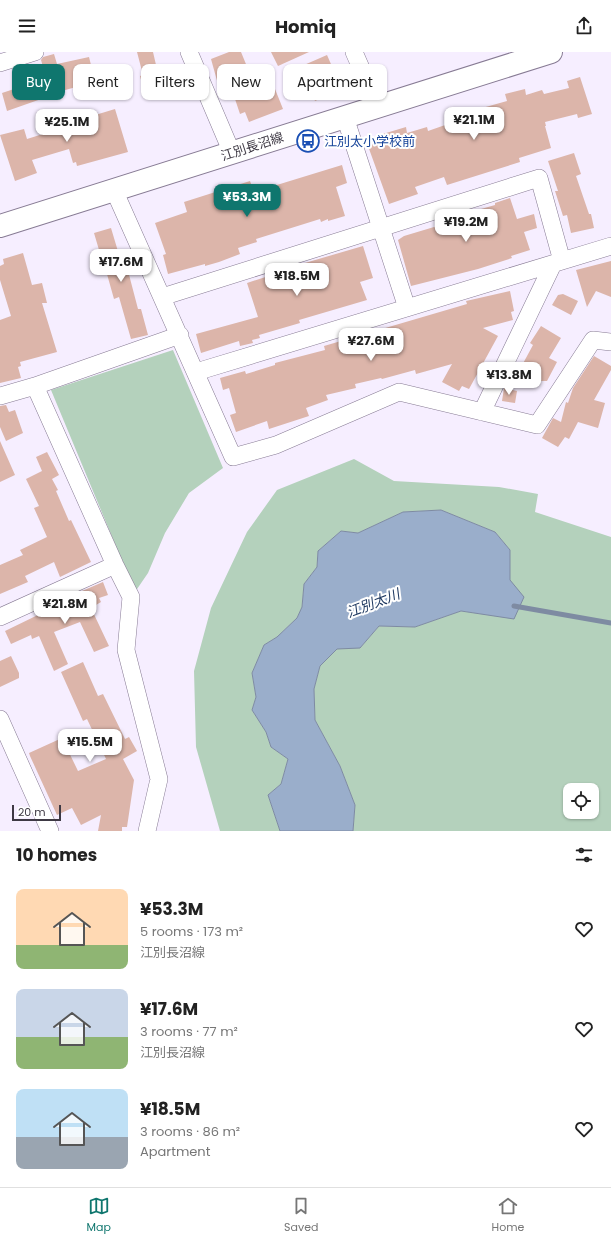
<!DOCTYPE html>
<meta charset="utf-8">
<style>
:root{--surface:#fff;--page:#f2f2f2;--text:#222;--muted:#767676;--line:#e0e0e0;--accent:#0f766e}
body{margin:0;font-family:Poppins,"Noto Sans JP",sans-serif;background:var(--page);color:var(--text);height:100vh;display:flex;flex-direction:column;font-size:15px;white-space:nowrap}
*{box-sizing:border-box;margin:0}
p{font-size:13px;color:var(--muted)}
.icon{flex:none;width:22px;height:22px;fill:none;stroke:currentColor;stroke-width:2;stroke-linecap:round;stroke-linejoin:round}
.map{position:relative;height:779px;overflow:hidden}
.panel{display:flex;flex-direction:column;background:var(--surface);flex:1}
.panel>*{flex:none}
.guide{position:absolute;left:12px;top:12px;width:400px;height:36px;display:flex;gap:8px}
.buttons{position:absolute;left:563px;top:731px;display:grid;gap:8px}
.buttons a{display:grid;place-items:center;width:36px;height:36px;border-radius:8px;background:var(--surface);box-shadow:0 1px 3px #0004;font-size:20px}
.scale{position:absolute;left:12px;bottom:10px;width:49px;box-sizing:border-box;padding-left:4px;border:2px solid #3e3944;border-top:0;font-size:11px;line-height:14px;white-space:nowrap;color:#3e3944;-webkit-text-stroke:3px #fff;paint-order:stroke}
.price{position:absolute;translate:-50% -34px;padding:0 9px;border-radius:8px;background:#fff;color:#222;font-size:13px;line-height:26px;filter:drop-shadow(0 1px 2px #0008)}
.price::after{content:'';position:absolute;left:50%;top:24px;width:12px;height:9px;margin-left:-6px;background:inherit;clip-path:polygon(0 0,100% 0,50% 100%)}
.price.on{background:var(--accent);color:#fff}
ul{padding:0;list-style:none}
li{display:flex;align-items:center;gap:12px;height:100px;padding:0 16px}
li span{display:grid;place-items:center;flex:none;width:112px;height:80px;border-radius:8px;color:#555}
li>.icon{margin-inline-start:auto}
span .icon{width:48px;height:48px;fill:#fffc;stroke-width:1}
li b{font-size:17px}
h2{display:flex;justify-content:space-between;align-items:center;height:48px;padding:0 16px;font-size:17px}
.tag{padding:0 14px;border-radius:8px;background:var(--surface);box-shadow:0 1px 3px #0004;font-size:14px;line-height:36px}
.tag.on{background:var(--accent);color:#fff}
header{display:flex;justify-content:space-between;align-items:center;height:52px;padding:0 16px;background:var(--surface);font-size:18px;font-weight:700}
.menu{display:flex;justify-content:space-around;align-items:center;height:56px;border-top:1px solid var(--line);background:var(--surface);font-size:11px;color:var(--muted)}
.menu a{display:grid;justify-items:center;gap:2px}
.menu .on{color:var(--accent)}
.map>svg:first-child{display:block}
.green{fill:#b4d1bc;fill-rule:evenodd}
.water{fill:#9aaecb;stroke:#7e8ba2}
.lines{fill:none;stroke-linecap:round;stroke-linejoin:round}
.stream{stroke:#7e8ba2;stroke-width:5}
.building{fill:#dcb5aa}
.street-casing{stroke:#877b94;stroke-width:18}
.secondary-casing{stroke:#877b94;stroke-width:24}
.street{stroke:#fff;stroke-width:17}
.secondary{stroke:#fff;stroke-width:22}
.labels{text-anchor:middle;stroke-width:4;stroke-linejoin:round;paint-order:stroke}
.transit-label{font-size:13px;fill:#164399;stroke:#fff;text-anchor:start}
.street-label{font-size:13px;fill:#3e3944;stroke:#fff}
.water-label{font-size:14px;font-style:italic;fill:#1e3860;stroke:#fff}
</style>
<header><svg class="icon" aria-label="menu" viewBox="0 0 24 24"><path d="M4 6h16M4 12h16M4 18h16"/></svg>Homiq<svg class="icon" aria-label="share" viewBox="0 0 24 24"><path d="M12 15V3M7 8l5-5 5 5M5 13v7h14v-7"/></svg></header>
<div class="map">
<svg width="611" height="779" viewBox="0 0 611 779">
<rect width="100%" height="100%" fill="#f6eeff"/>
<path class="green" d="M173 298 223 416 189 441 165 481 148 521 135 540 51 338Z
M354 407 394 429 499 435 538 442 535 460 611 485V779H353L355 753 340 714 315 668 314 637 320 614 337 596H360L379 574 415 575 461 559 514 566 510 528V498L495 480 441 458 403 460 358 481 341 479 318 499 317 515 304 532 302 555 297 566 277 585 264 593 252 621 256 645 252 658 266 680 271 695 288 707 281 732 268 743 280 779H220L196 695 194 619 211 556 247 480 277 438ZM570 738H592V760H570Z"/>
<path class="water" d="M441 458 495 480 510 498V528L524 545 514 567 461 559 415 575 379 574 360 596 337 597 320 614 314 637 315 668 340 714 355 753 353 779H280L268 743 281 732 288 707 271 695 266 680 252 658 256 645 252 621 264 593 277 585 297 566 302 555 304 532 317 515 318 499 341 479 358 481 403 460Z"/>
<g class="lines">
<path class="stream" d="M514 554 611 571"/>
</g>
<path class="building" d="M137 0H153L163 43 146 47 140 24 143 23Z
M229 0H241L255 34 271 27 283 57 249 70 245 60 240 62 235 47H232L230 40 221 43 211 7Z
M271 0H309L278 14Z
M54 2 57 12 89 5 96 33 77 38 76 35 44 44V46L7 59 2 41 38 29 37 20 44 18 41 8 43 5Z
M327 3 334 19 330 21 338 39 315 49 307 30 310 29 304 13Z
M580 25 592 62 578 66 577 62 545 70 546 74H545L551 96 519 106 520 110 447 133 444 125 415 135 418 142 389 152 368 94 378 90 376 84 406 75 407 81 427 75 428 79 448 72 449 76 477 67 475 58 507 49 505 42 525 37 526 43 542 38 544 42 569 36 567 29Z
M115 57 128 100 77 114 76 110 73 111 69 97 32 108 37 121 15 129 0 83 24 77 27 87 62 76 61 74 65 73 63 67 91 60 92 64Z
M574 101 581 122 576 124 589 162H591L594 176 571 181 567 163 563 164 555 139H558L548 109Z
M342 113 347 131 336 135 345 164 328 169V167L321 170 320 167 256 187 257 190 238 196 240 202 219 210 205 214V212L168 222 163 203 166 202 155 171 187 160 184 150 250 129 254 140Z
M510 146 517 167 534 162 537 176 524 180 530 198 511 204 512 206 478 217 411 234 398 188 404 184 454 169 453 165 495 153V151Z
M111 176 123 216 127 215 138 257H141L148 283 131 287 119 245 114 247 103 208H102L94 181Z
M363 194 373 226 360 230 367 248 299 268 300 271 259 283 260 286 252 288 253 291 240 294 239 289 201 301 196 282 258 265 247 231 281 220V218Z
M23 201 32 233 42 231 47 251H42L57 300 20 310 21 314 18 315 21 326 0 331V268L11 264 0 228V214L4 212 3 207Z
M611 209V245L596 239 587 255 576 218Z
M510 239 514 259 511 260 513 268 483 276 498 284 469 337 462 334 459 339 442 330 452 312 416 322 415 318 382 327 381 326 355 332 356 336 326 343 328 348 306 356 309 364 269 377 267 369 236 380 230 363 236 361 229 336 223 338 220 326 245 319 246 322 275 313V311L325 298 324 294 467 252 466 249Z
M563 242 578 249 571 263 552 253 558 243Z
M541 274 561 286 549 306 557 310 547 329H541L520 317 533 293 530 291Z
M594 304 611 314V318L594 348 605 351 598 376 578 370 569 387 565 385 558 395 542 386 553 366 561 370 566 350 568 351 573 336Z
M504 336 517 339 515 351 502 349Z
M6 353 9 360 15 358 23 381 6 389 0 375V354Z
M0 389 15 423 0 430Z
M47 400 59 423 52 427 58 438 56 439 69 469 71 468 91 510 60 525 54 510 25 524 28 530 0 542V513L23 503 20 498 47 485 34 456 39 454 26 427 42 419 36 405Z
M103 530 108 543 99 546 101 550 91 556 109 594 94 600 80 570 54 580 68 612 54 619 39 584 32 587 31 583 11 592 5 579 42 561 69 551 68 545Z
M11 604 19 621V626L0 635V609Z
M83 610 98 644 103 642 125 687 129 685 137 699 123 707 134 728 127 775H122V779H98L101 763 81 773 72 756 57 763 30 704 29 701 62 686 78 719 106 707 87 667 83 669 61 620Z"/>
<g class="lines">
<g class="street-casing">
<path id="street" d="M189 0 232 101
M354 0 378 55
M0 11 35 0
M345 65 407 256
M114 138 233 405 276 393 399 340 537 373 593 288 611 290
M162 245 539 126 562 209
M196 320 611 194
M35 334 115 513 131 545 126 598 159 727 147 779
M0 344 35 334 180 283
M482 360 553 212
M0 565 115 513
M0 667 50 779"/>
</g>
<g class="secondary-casing">
<path id="secondary" d="M0 174 551 0"/>
</g>
<use href="#street" class="street"/>
<use href="#secondary" class="secondary"/>
</g>
<defs>
<g id="bus-ring" transform="scale(1.15)"><circle r="9.5" fill="#fff" stroke="#1a4fb4" stroke-width="1.5"/><path d="M-5-6H5V4H4V6H2V4H-2V6H-4V4H-5ZM-3.5-4V0h7V-4ZM-3.5 1.2v1.5H-2V1.2ZM2 1.2v1.5H3.5V1.2Z" fill="#1a4fb4"/></g>
</defs>
<g fill-rule="evenodd">
<use href="#bus-ring" x="308" y="89"/>
</g>
<g class="labels">
<g class="transit-label">
<text x="324" y="94">江別太小学校前</text>
</g>
<g class="street-label">
<text transform="translate(252 94) rotate(-18)" y="5">江別長沼線</text>
</g>
<g class="water-label">
<text transform="translate(373 551) rotate(-21)" y="5">江別太川</text>
</g>
</g>
</svg>
<div class="buttons">
<a><svg class="icon" aria-label="locate" viewBox="0 0 24 24"><circle cx="12" cy="12" r="6"/><path d="M12 2v4M12 18v4M2 12h4M18 12h4"/></svg></a>
</div>
<div class="scale">20 m</div>
<b class="price" style="left:474px;top:89px">¥21.1M</b>
<b class="price" style="left:67px;top:91px">¥25.1M</b>
<b class="price on" style="left:247px;top:166px">¥53.3M</b>
<b class="price" style="left:466px;top:191px">¥19.2M</b>
<b class="price" style="left:121px;top:231px">¥17.6M</b>
<b class="price" style="left:297px;top:245px">¥18.5M</b>
<b class="price" style="left:371px;top:310px">¥27.6M</b>
<b class="price" style="left:509px;top:344px">¥13.8M</b>
<b class="price" style="left:65px;top:573px">¥21.8M</b>
<b class="price" style="left:90px;top:711px">¥15.5M</b>
<div class="guide">
<a class="tag on">Buy</a>
<a class="tag">Rent</a>
<a class="tag">Filters</a>
<a class="tag">New</a>
<a class="tag">Apartment</a>
</div>
</div>
<section class="panel">
<h2>10 homes<svg class="icon" aria-label="filters" viewBox="0 0 24 24"><path d="M4 7h16M4 17h16"/><circle cx="9" cy="7" r="2"/><circle cx="15" cy="17" r="2"/></svg></h2>
<ul>
<li><span style="background:linear-gradient(#ffd9b3 70%,#8fb573 0)"><svg class="icon" aria-label="home" viewBox="0 0 24 24"><path d="M3 11l9-7 9 7M6 9v11h12V9"/></svg></span><div><b>¥53.3M</b><p>5 rooms · 173 m²</p><p>江別長沼線</p></div><svg class="icon" aria-label="heart" viewBox="0 0 24 24"><path d="M12 20l-8-8c-3-5 5-10 8-4 3-6 11-1 8 4z"/></svg></li>
<li><span style="background:linear-gradient(#c9d6e8 60%,#8fb573 0)"><svg class="icon" aria-label="home" viewBox="0 0 24 24"><path d="M3 11l9-7 9 7M6 9v11h12V9"/></svg></span><div><b>¥17.6M</b><p>3 rooms · 77 m²</p><p>江別長沼線</p></div><svg class="icon" aria-label="heart" viewBox="0 0 24 24"><path d="M12 20l-8-8c-3-5 5-10 8-4 3-6 11-1 8 4z"/></svg></li>
<li><span style="background:linear-gradient(#bfe0f5 60%,#9aa5b1 0)"><svg class="icon" aria-label="home" viewBox="0 0 24 24"><path d="M3 11l9-7 9 7M6 9v11h12V9"/></svg></span><div><b>¥18.5M</b><p>3 rooms · 86 m²</p><p>Apartment</p></div><svg class="icon" aria-label="heart" viewBox="0 0 24 24"><path d="M12 20l-8-8c-3-5 5-10 8-4 3-6 11-1 8 4z"/></svg></li>
</ul>
</section>
<nav class="menu">
<a class="on"><svg class="icon" aria-label="map" viewBox="0 0 24 24"><path d="M3 6l6-2 6 2 6-2v14l-6 2-6-2-6 2zM9 4v14M15 6v14"/></svg>Map</a>
<a><svg class="icon" aria-label="saved" viewBox="0 0 24 24"><path d="M7 4h10v16l-5-4-5 4z"/></svg>Saved</a>
<a><svg class="icon" aria-label="home" viewBox="0 0 24 24"><path d="M3 11l9-7 9 7M6 9v11h12V9"/></svg>Home</a>
</nav>
